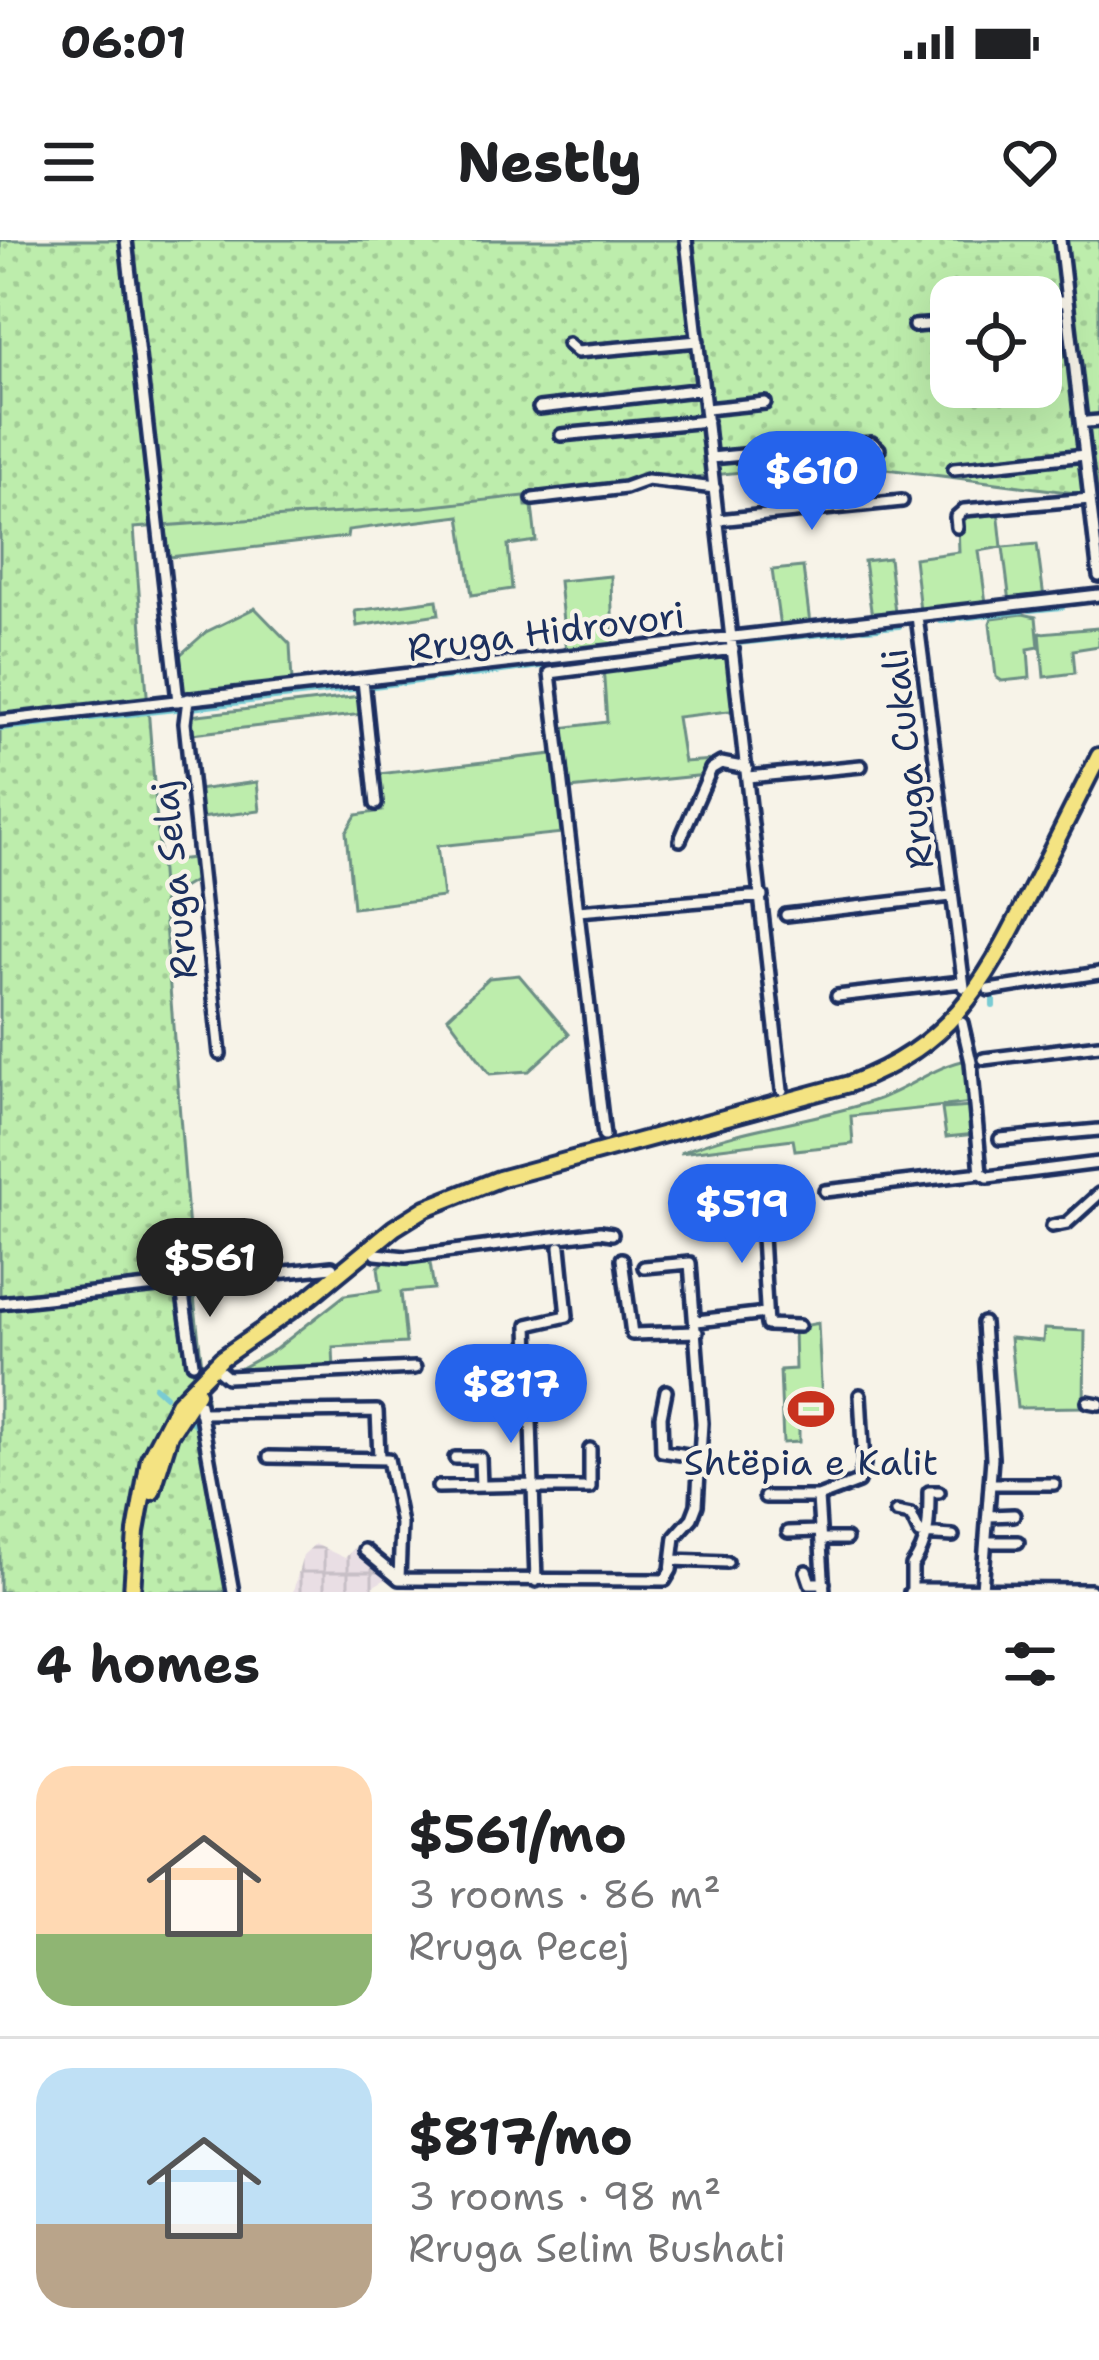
<!DOCTYPE html>
<meta charset="utf-8">
<style>
:root{--surface:#fff;--page:#f6f6f6;--text:#202124;--muted:#757577;--line:#e0e0e0;--accent:#2563eb}
body{margin:0;font-family:"Shantell Sans",sans-serif;background:var(--page);color:var(--text);height:100vh;display:flex;flex-direction:column;font-size:45px;white-space:nowrap}
*{box-sizing:border-box;margin:0}
p{font-size:39px;color:var(--muted)}
.icon{flex:none;width:66px;height:66px;fill:none;stroke:currentColor;stroke-width:2;stroke-linecap:round;stroke-linejoin:round}
.map{position:relative;height:1352px;overflow:hidden}
.panel{display:flex;flex-direction:column;background:var(--surface);flex:1}
.panel>*{flex:none}
.fabs{position:absolute;left:930px;top:36px;display:grid;gap:24px}
.fabs a{display:grid;place-items:center;width:132px;height:132px;border-radius:24px;background:var(--surface);box-shadow:0 12px 48px #0002;font-size:60px}
.price{position:absolute;translate:-50% -102px;padding:0 27px;border-radius:42px;background:var(--accent);color:#fff;font-size:39px;line-height:78px;filter:drop-shadow(0 3px 6px #0008)}
.price::after{content:'';position:absolute;left:50%;top:72px;width:36px;height:27px;margin-left:-18px;background:inherit;clip-path:polygon(0 0,100% 0,50% 100%)}
.price.current{background:#222;color:#fff}
ul{padding:0;list-style:none}
li{display:flex;align-items:center;gap:36px;height:300px;padding:0 36px}
li+li{border-top:3px solid var(--line)}
li span{display:grid;place-items:center;flex:none;width:336px;height:240px;border-radius:36px;color:#555}
li>.icon{margin-inline-start:auto}
span .icon{width:144px;height:144px;fill:#fffc;stroke-width:1}
li b{font-size:51px}
h2{display:flex;justify-content:space-between;align-items:center;height:144px;padding:0 36px;font-size:51px}
.status{display:flex;justify-content:space-between;align-items:center;height:84px;padding:0 60px;background:var(--surface);direction:ltr}
.status svg{height:33px;fill:currentColor}
header{display:flex;justify-content:space-between;align-items:center;height:156px;padding:0 36px;background:var(--surface);font-size:54px;font-weight:800}
.map>svg:first-child{display:block}
.industrial{fill:url(#industrial-grid)}
.green{fill:#bdedac;stroke:#6c8e85;stroke-width:3}
.park{fill:url(#park-dots);stroke:#6c8e85;stroke-width:3;fill-rule:evenodd}
.lines{fill:none;stroke-linecap:round;stroke-linejoin:round}
.canal{stroke:#7acbd3;stroke-width:6}
.minor-casing{stroke:#1b2f5e;stroke-width:18}
.highway-casing{stroke:#1b2f5e;stroke-width:22}
.minor{stroke:#f7f3e8;stroke-width:9}
.highway{stroke:#f4e382;stroke-width:14}
.labels{text-anchor:middle;stroke-width:9;stroke-linejoin:round;paint-order:stroke}
.street-label{font-size:36px;fill:#1b2f5e;stroke:#f7f3e8}
.poi-label{font-size:36px;fill:#1b2f5e;stroke:#f7f3e8}
</style>
<div class="status"><b>06:01</b><svg viewBox="0 0 49 12"><path d="M0 12V9h3v3zM5 12V6h3v6zM10 12V3h3v9zM15 12V0h3v12zM26 1h20v11H26zM47 4h2v5h-2z"/></svg></div>
<header><svg class="icon" aria-label="menu" viewBox="0 0 24 24"><path d="M4 6h16M4 12h16M4 18h16"/></svg>Nestly<svg class="icon" aria-label="heart" viewBox="0 0 24 24"><path d="M12 20l-8-8c-3-5 5-10 8-4 3-6 11-1 8 4z"/></svg></header>
<div class="map">
<svg width="1099" height="1352" viewBox="0 0 1099 1352">
<defs>
<pattern id="industrial-grid" width="8" height="8" patternUnits="userSpaceOnUse" patternTransform="scale(3)"><rect width="8" height="8" fill="#e9dee4"/><path d="M0 4h8M4 0v8" fill="none" stroke="#c7bfc6"/></pattern>
<pattern id="park-dots" width="8" height="8" patternUnits="userSpaceOnUse" patternTransform="scale(3)"><rect width="8" height="8" fill="#bdedac"/><path d="M2 2h.1M6 6h.1" fill="none" stroke="#a2cc96" stroke-width="1.8" stroke-linecap="round"/></pattern>
</defs>
<rect width="100%" height="100%" fill="#f7f3e8"/>
<filter id="ink" filterUnits="userSpaceOnUse"><feTurbulence type="fractalNoise" baseFrequency=".00833" numOctaves="2"/><feDisplacementMap in="SourceGraphic" scale="24" xChannelSelector="R" yChannelSelector="G"/><feConvolveMatrix kernelMatrix="1 2 1 2 8 2 1 2 1" color-interpolation-filters="sRGB"/></filter>
<g filter="url(#ink)">
<path class="industrial" d="M315 1304 345 1318 354 1308 386 1339 372 1347 378 1352H293L303 1315Z"/>
<path class="green" d="M510 130 526 266H532L536 301 508 305 512 349 472 355 460 276 348 290 347 297 169 317 164 272Z
M998 269 1002 307 979 311 986 363 920 371 914 318 959 312 958 282 963 273Z
M1037 304 1044 358 1010 362 1003 307Z
M889 318 895 373 872 377 864 321Z
M803 327 810 384 780 387 772 330Z
M611 336 613 406 566 412 559 341Z
M437 360 439 374 357 386 355 371Z
M255 368 290 404 292 442 184 454 180 415 206 392Z
M1023 374 1036 377 1039 407 1028 409 1030 438 1002 441 996 437 990 383 992 378Z
M1099 388V406L1073 410 1075 433 1044 437 1040 393Z
M731 412 738 470 677 477 684 522 715 520 706 535 569 549 560 488 607 482 603 426Z
M361 456 363 474 191 494 189 476Z
M553 514 563 593 437 606 443 657 353 668 346 592 356 575 382 571 378 534Z
M257 542 260 571 200 578 197 550Z
M193 618 196 640 179 650V658L23 678 19 639Z
M519 735 569 794 529 831 490 834 448 777 489 738Z
M968 820 973 863 851 876 853 904 795 910 793 899 680 913C741 887 810 882 873 861 905 851 938 824 968 820Z
M972 867 976 894 946 897 942 869Z
M429 1017 434 1049 401 1052 406 1103 333 1107 334 1131 230 1134 276 1109 345 1055 381 1050 378 1027 387 1021Z
M818 1083 823 1184 799 1185V1202L783 1203 780 1130 795 1129 794 1088Z
M1044 1089 1085 1091 1084 1167 1017 1168 1010 1098 1043 1101Z"/>
<path class="park" d="M0 0H1099V256L831 222 424 267 134 288 195 1067 229 1352H0ZM951 57H1041V147H951Z"/>
<g class="lines">
<path class="canal" d="M1030 370 1062 367
M961 378 1022 371
M940 381 955 379
M885 387 899 386
M864 389 879 388
M791 397 846 392
M737 403 786 398
M551 425 731 404
M472 435 548 425
M438 438 467 435
M403 443 433 439
M366 447 398 443
M191 468 359 448
M37 484 185 468
M0 488 33 485
M993 756V766
M155 1147 165 1156
M192 1182 198 1187"/>
<g class="minor-casing">
<path id="minor" d="M126 0 178 461
M686 0 782 850
M1060 0 1099 336
M1041 64 1067 61
M914 86 951 83
M568 104 577 112 698 101
M539 168 704 149
M706 169 765 163
M1087 182 1099 181
M561 195 707 181
M711 218 872 203 879 209
M954 229 1085 215
M533 259 625 248 647 240 715 248
M718 280 902 261
M957 287 956 277 964 270 1090 259
M917 376 964 747
M363 440 376 564
M188 459 185 483 220 814
M0 481 1099 355
M748 537 861 526
M680 600 711 529 721 523 747 528
M578 671 762 656
M786 675 951 656
M989 750 1099 733
M837 756 962 742
M984 819 1099 805
M604 896 550 433 733 409
M1000 899 1099 890
M981 933 988 937 1099 923
M825 951 981 933 971 822 962 783
M761 978 767 1085 799 1086
M1052 986 1067 983 1099 954
M376 1014 406 1017 600 992 612 994
M622 1019 632 1094 697 1092
M181 1041 193 1123
M0 1063 332 1027
M697 1081 766 1073
M220 1131 227 1137 415 1128
M666 1151 661 1176 662 1211 700 1217
M194 1157 199 1164 233 1352
M1088 1162 1099 1164
M200 1173 377 1171 379 1217
M269 1217 388 1219 401 1284 399 1339
M455 1218H480L481 1246
M991 1244H1054
M438 1247 533 1245
M533 1248H590V1209
M765 1257H818L858 1242 864 1225 860 1155
M818 1257 824 1352
M896 1272 911 1275 920 1294 953 1296
M989 1276 1014 1275
M788 1292 819 1291
M823 1299H846
M987 1302H1018
M364 1310 399 1339 665 1340 671 1330 675 1297 692 1278 697 1265 702 1183 690 1023 644 1027
M672 1320 727 1322
M806 1331 810 1343H824
M536 1341 528 1085 567 1076 560 1007
M982 1349 992 1218 983 1083
M912 1351V1326C929 1303 929 1282 929 1252H939
M910 1352 918 1349 1091 1350"/>
</g>
<g class="highway-casing">
<path id="highway" d="M152 1252 170 1194 197 1153
M132 1352 136 1292 149 1219 178 1163 222 1118 310 1057 394 988 426 968 499 939 849 844C949 806 982 749 1028 657 1052 610 1075 563 1099 516"/>
</g>
<use href="#minor" class="minor"/>
<use href="#highway" class="highway"/>
</g>
</g>
<defs>
<g id="stadium-bare" transform="scale(3.6)"><path d="M0-5a6.5 5 0 1 0 0 10a6.5 5 0 1 0 0-10ZM-3.5-1.8h7v3.6h-7Z" fill="#c8321e" stroke="#f7f3e8" stroke-width="2.5" paint-order="stroke"/></g>
</defs>
<g fill-rule="evenodd">
<use href="#stadium-bare" x="811" y="1169"/>
</g>
<g class="labels">
<g class="street-label">
<text transform="translate(546 391) rotate(-7)" y="13">Rruga Hidrovori</text>
<text transform="translate(907 519) rotate(-97)" y="13">Rruga Cukali</text>
<text transform="translate(174 640) rotate(-96)" y="13">Rruga Selaj</text>
</g>
<g class="poi-label">
<text x="811" y="1235">Shtëpia e Kalit</text>
</g>
</g>
</svg>
<div class="fabs">
<a><svg class="icon" aria-label="locate" viewBox="0 0 24 24"><circle cx="12" cy="12" r="6"/><path d="M12 2v4M12 18v4M2 12h4M18 12h4"/></svg></a>
</div>
<b class="price" style="left:812px;top:293px">$610</b>
<b class="price" style="left:742px;top:1026px">$519</b>
<b class="price current" style="left:210px;top:1080px">$561</b>
<b class="price" style="left:511px;top:1206px">$817</b>
</div>
<section class="panel">
<h2>4 homes<svg class="icon" aria-label="filters" viewBox="0 0 24 24"><path d="M4 7h16M4 17h16"/><circle cx="9" cy="7" r="2"/><circle cx="15" cy="17" r="2"/></svg></h2>
<ul>
<li><span style="background:linear-gradient(#ffd9b3 70%,#8fb573 0)"><svg class="icon" aria-label="home" viewBox="0 0 24 24"><path d="M3 11l9-7 9 7M6 9v11h12V9"/></svg></span><div><b>$561/mo</b><p>3 rooms · 86 m²</p><p>Rruga Pecej</p></div></li>
<li><span style="background:linear-gradient(#bfe0f5 65%,#b9a48a 0)"><svg class="icon" aria-label="home" viewBox="0 0 24 24"><path d="M3 11l9-7 9 7M6 9v11h12V9"/></svg></span><div><b>$817/mo</b><p>3 rooms · 98 m²</p><p>Rruga Selim Bushati</p></div></li>
</ul>
</section>
